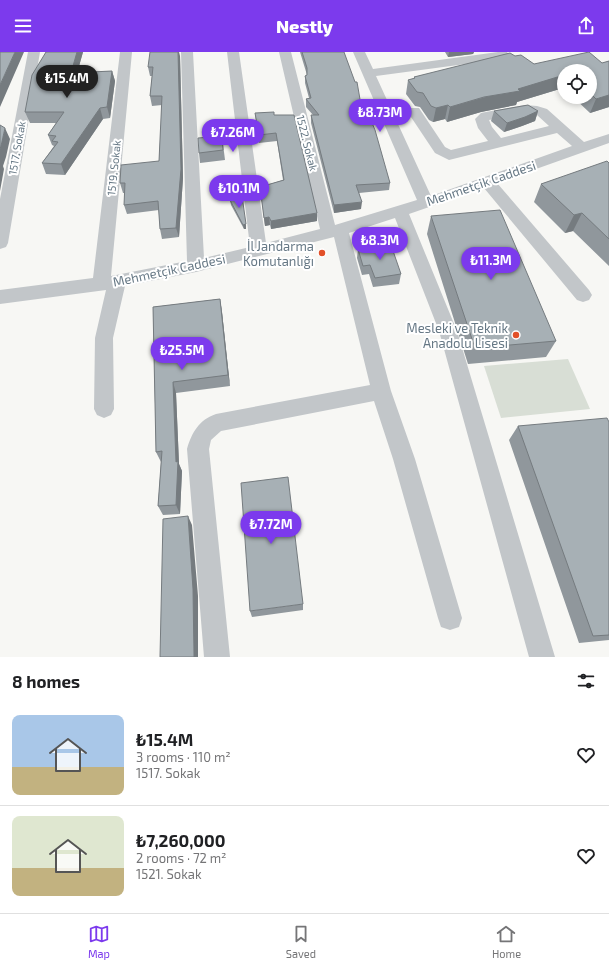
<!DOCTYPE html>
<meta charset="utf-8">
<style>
:root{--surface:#fff;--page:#f2f2f2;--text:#202124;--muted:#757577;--line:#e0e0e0;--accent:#7c3aed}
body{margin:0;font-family:"Exo 2",sans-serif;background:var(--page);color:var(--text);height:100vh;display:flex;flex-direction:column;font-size:15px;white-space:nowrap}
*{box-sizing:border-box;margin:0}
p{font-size:13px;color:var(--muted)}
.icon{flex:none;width:22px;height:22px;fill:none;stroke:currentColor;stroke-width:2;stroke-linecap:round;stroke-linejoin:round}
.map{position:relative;height:605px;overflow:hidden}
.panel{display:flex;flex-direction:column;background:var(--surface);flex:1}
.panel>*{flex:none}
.fabs{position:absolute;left:557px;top:12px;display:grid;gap:8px}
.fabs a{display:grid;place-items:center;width:40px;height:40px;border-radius:50%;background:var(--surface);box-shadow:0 2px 6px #0003;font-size:20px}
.price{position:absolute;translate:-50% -34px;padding:0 9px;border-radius:14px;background:var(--accent);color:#fff;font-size:13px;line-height:26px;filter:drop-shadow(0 1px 2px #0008)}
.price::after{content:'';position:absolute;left:50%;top:24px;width:12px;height:9px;margin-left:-6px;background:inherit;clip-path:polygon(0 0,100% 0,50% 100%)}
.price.on{background:#222;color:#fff}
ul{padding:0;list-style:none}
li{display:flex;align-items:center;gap:12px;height:100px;padding:0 12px}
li+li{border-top:1px solid var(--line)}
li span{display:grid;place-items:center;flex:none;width:112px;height:80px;border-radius:8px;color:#555}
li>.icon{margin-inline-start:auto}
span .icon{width:48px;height:48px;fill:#fffc;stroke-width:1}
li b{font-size:17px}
h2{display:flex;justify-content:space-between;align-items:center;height:48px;padding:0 12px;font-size:17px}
header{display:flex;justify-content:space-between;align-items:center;height:52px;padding:0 12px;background:var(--accent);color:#fff;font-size:18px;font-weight:800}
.menu{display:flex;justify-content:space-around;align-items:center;height:56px;border-top:1px solid var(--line);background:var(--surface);font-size:11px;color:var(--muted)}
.menu a{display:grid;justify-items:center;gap:2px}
.menu .on{color:var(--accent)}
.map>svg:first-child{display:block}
.green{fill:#d8ded5}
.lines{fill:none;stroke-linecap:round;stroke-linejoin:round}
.minor{fill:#c2c6c9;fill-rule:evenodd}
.wall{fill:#90979c}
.shaded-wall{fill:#757b7f}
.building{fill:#a7b0b5;stroke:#757b7f}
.poi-dot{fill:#e25028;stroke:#fff;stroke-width:1.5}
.labels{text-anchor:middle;stroke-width:4;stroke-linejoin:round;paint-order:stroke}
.far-street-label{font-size:11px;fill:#667885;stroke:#fff}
.street-label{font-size:13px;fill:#667885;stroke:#fff}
.poi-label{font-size:13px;fill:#667885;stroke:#fff;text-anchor:end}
</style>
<header><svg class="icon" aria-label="menu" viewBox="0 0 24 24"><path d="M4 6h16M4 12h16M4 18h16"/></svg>Nestly<svg class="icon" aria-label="share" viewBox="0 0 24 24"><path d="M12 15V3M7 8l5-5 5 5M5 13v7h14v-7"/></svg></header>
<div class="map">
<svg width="609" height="605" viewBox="0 0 609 605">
<rect width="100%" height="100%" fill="#f7f7f4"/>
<path class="green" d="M568 307 590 357 501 366 484 314Z"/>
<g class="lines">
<path class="minor" d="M28 0H40L8 191 6 195 0 197V147Z
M120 0H132L111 224 187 209 181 0H193L204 206 250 195 227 0H239L266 191 320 177 279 0H291L335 173 417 148 353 0H365L373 17 498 0H507L509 3 503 7 376 24 431 144 572 94 557 81 449 108 435 101 407 59 409 56H419L445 95 451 98 488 89 478 76 475 67 481 61 486 60 525 53 537 54 547 57 584 90 609 82V91L497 131 589 238 592 243 589 248 583 250 577 248 484 136 409 162 457 279 555 605H529L439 279 395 166 349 181 391 339 415 407 462 566 459 575 450 578 441 575 438 566 393 407 374 349 221 379 211 388 209 397 230 605H204L187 397C192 380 199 368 216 362L370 333 334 185 196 220 125 234 113 286 114 357 111 363 104 366 97 363 94 357 95 286 106 238 0 252V238L93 226ZM525 61 537 63 549 74 501 86 492 75 489 68Z"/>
</g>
<path class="wall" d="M46 0H83L77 21 112 19 115 29 110 66 103 67 65 123 46 122 42 111 54 94 52 93 48 83 56 71H30L25 60Z
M300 0H344L361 53 390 131 389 138 359 141 361 157 334 161 311 71V63H313L306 55V47L309 46 305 31V24L307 23Z
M445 0H474L473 2 448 5Z
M180 4 183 126 179 185 162 187 160 177 159 158 127 162 124 153 125 141H123L120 131 159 109 162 53 152 54 150 44 152 24H150L148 15Z
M515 4 534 12 602 11 609 9V55L590 61 573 45H590V19H564V37L563 36 517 50 516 53 481 60 447 70 445 67 433 70 429 68 420 55 415 54 406 42 408 28 414 27V25Z
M494 59H538L535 69 522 74 504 80 491 69Z
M255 61 274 63 317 169 271 177 270 173 265 174 260 135 283 128 277 89 259 91 256 69Z
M222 84 225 108 200 111 199 101Z
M609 111V214L573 179 565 181 534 150 541 132Z
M230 148 246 177H244L231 153Z
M431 164 556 289 546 305 468 312 427 182Z
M358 197 401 222 399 232 373 235 369 222 362 223 357 206Z
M220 247 222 260 230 334 176 341 179 412 182 419 180 462 163 463 158 454 161 410 156 400 153 255Z
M609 370V588L579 591 509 388 518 374Z
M303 552V558L252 565 250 559Z"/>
<path class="shaded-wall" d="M15 0H24L0 55V33Z
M77 0H83L74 32 71 21Z
M178 0H179L180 4 183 126 179 185 176 176Z
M449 0H474L473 2 448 5Z
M112 19 115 29 110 66 107 55Z
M564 23V32L563 36 517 50 516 53 481 60 447 70 450 55Z
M609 43V55L590 61 596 47Z
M448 53 445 67 433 70 436 56Z
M100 56 103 67 65 123 61 112Z
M538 59 535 69 522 74 504 80 507 71Z
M5 76 10 87 6 105 3 114 4 117 0 139V97Z
M362 150 361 157 334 161V153Z
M317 161V169L271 177V169Z
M582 161 573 179 565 181 574 163Z
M269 165 270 173 265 174 264 166Z
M246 172V177H244L243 173Z
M220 247 222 260 230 334 228 323Z
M173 330 176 341 179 412 182 419 180 462 176 453V410Z
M188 464 192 473 198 544V605H194Z"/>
<path class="building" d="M0 0H15L0 33Z
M46 0H77L71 21 112 19 107 55 100 56 61 112 42 111 58 90 52 89 56 84 48 83 64 60H25L32 23Z
M150 0H178L181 117 176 176 160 177 158 149 124 153 125 131H120L121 113 159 109 162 44H150L153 15H148Z
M302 0H344L355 30H357L361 53 364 52 375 78 390 131 356 133 362 150 334 153 311 63H319L306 47 311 46 305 24 307 23V16Z
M589 0 602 11 609 9V43L596 47 590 41V19H564V23L518 37 520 39 484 45 450 55 448 53 436 56 431 54 423 41 417 40 408 28 415 26 414 25 510 1 515 4 521 3 534 12Z
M528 53 538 59 525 65 507 71 494 59Z
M274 60V63H294L317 161 271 169 269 165 264 166 260 135 284 128 276 81 259 83 255 61Z
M0 73 5 76 1 94 0 97Z
M222 84 223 98 199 101 198 86Z
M607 109 609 111V187L582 161 574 163 541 132Z
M242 144 246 172 243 173 230 148Z
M500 158 556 289 475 296 431 164Z
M391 193 401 222 375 226 370 213 363 214 358 197Z
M220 247 228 323 173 330 176 410 178 409 176 453 158 454 162 399 156 400 153 255Z
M607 366 609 370V583L593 584 518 374Z
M288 425 303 552 250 559 241 431Z
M188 464 193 537 194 605H160L163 467Z"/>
<g class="poi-dot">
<circle cx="322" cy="201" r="4"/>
<circle cx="516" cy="283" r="4"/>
</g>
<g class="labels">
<g class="far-street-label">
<text transform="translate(307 91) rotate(76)" y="4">1522. Sokak</text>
<text transform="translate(17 96) rotate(-80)" y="4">1517. Sokak</text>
<text transform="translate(114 116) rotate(-84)" y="4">1519. Sokak</text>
</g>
<g class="street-label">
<text transform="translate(481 131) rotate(-19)" y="5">Mehmetçik Caddesi</text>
<text transform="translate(169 218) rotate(-12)" y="5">Mehmetçik Caddesi</text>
</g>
<g class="poi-label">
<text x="314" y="199">İl Jandarma<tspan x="314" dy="15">Komutanlığı</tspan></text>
<text x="508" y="281">Mesleki ve Teknik<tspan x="508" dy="15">Anadolu Lisesi</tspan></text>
</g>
</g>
</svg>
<div class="fabs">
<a><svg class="icon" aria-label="locate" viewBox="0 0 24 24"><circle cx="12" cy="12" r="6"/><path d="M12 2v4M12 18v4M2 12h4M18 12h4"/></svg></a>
</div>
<b class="price on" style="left:67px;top:47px">₺15.4M</b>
<b class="price" style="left:380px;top:81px">₺8.73M</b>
<b class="price" style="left:233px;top:101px">₺7.26M</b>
<b class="price" style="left:239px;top:157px">₺10.1M</b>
<b class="price" style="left:380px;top:209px">₺8.3M</b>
<b class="price" style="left:491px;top:229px">₺11.3M</b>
<b class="price" style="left:182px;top:319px">₺25.5M</b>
<b class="price" style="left:271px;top:493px">₺7.72M</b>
</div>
<section class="panel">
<h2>8 homes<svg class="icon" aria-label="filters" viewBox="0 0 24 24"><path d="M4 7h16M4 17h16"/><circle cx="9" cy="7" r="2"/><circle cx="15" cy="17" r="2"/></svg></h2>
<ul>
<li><span style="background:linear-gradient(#a9c7e8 65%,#c2b280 0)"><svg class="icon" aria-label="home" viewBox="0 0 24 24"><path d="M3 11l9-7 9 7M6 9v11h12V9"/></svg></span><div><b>₺15.4M</b><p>3 rooms · 110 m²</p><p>1517. Sokak</p></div><svg class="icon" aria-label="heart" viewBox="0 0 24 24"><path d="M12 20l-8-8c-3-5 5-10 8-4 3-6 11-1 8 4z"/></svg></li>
<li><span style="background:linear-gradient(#dfe7d0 65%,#c2b280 0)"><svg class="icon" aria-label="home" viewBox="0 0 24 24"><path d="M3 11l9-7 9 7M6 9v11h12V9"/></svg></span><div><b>₺7,260,000</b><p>2 rooms · 72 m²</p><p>1521. Sokak</p></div><svg class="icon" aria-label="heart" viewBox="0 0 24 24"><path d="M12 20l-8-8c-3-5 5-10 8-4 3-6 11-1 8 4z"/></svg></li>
</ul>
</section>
<nav class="menu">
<a class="on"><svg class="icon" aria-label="map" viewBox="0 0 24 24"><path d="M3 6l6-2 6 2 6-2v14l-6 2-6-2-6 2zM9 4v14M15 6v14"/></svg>Map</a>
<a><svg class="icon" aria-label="saved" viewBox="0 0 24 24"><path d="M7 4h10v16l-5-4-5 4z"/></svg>Saved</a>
<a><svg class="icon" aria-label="home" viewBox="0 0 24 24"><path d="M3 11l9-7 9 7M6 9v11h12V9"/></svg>Home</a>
</nav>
